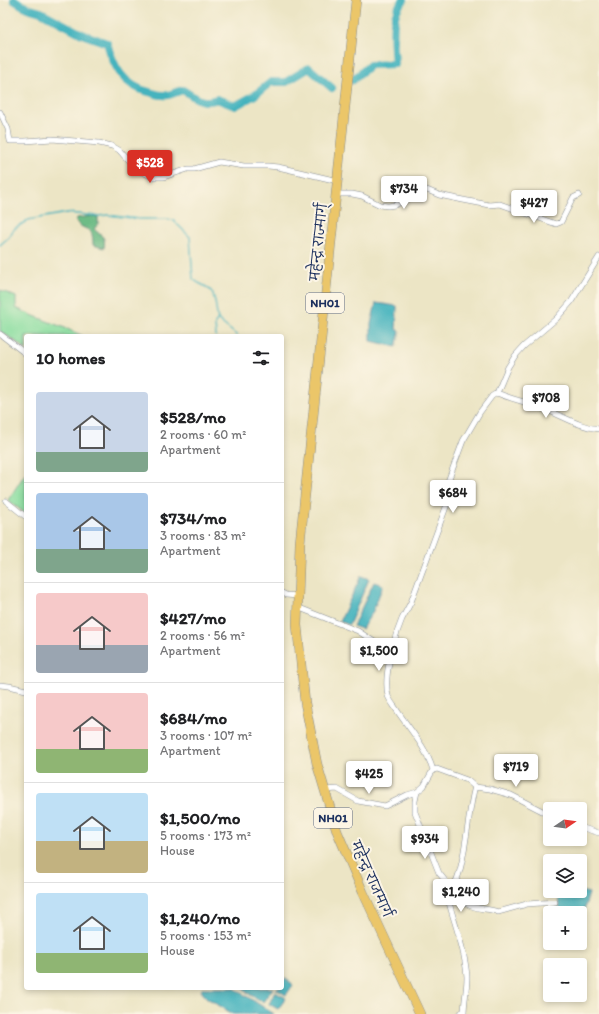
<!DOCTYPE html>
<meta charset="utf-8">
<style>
:root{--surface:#fff;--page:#f2f2f2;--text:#202124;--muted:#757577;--line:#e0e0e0;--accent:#d93025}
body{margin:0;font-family:Itim,"Playpen Sans Deva",sans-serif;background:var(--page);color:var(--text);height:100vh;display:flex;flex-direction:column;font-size:15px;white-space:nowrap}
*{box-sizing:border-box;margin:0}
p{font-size:13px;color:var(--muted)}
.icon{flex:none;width:22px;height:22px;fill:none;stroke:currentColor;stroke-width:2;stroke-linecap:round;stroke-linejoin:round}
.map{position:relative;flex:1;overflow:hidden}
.sheet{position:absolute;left:24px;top:334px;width:260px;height:656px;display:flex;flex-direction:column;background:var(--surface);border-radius:4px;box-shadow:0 2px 6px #0003}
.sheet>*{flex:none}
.needle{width:26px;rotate:77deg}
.tools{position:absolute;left:543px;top:802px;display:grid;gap:8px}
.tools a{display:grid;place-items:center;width:44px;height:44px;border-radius:4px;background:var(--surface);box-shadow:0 2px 6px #0003;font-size:20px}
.price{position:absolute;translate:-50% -34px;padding:0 9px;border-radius:4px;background:#fff;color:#222;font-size:13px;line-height:26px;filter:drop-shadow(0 1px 2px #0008)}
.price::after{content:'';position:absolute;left:50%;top:24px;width:12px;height:9px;margin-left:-6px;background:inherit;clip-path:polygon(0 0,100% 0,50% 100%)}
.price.selected{background:var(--accent);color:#fff}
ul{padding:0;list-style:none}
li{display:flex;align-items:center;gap:12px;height:100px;padding:0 12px}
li+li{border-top:1px solid var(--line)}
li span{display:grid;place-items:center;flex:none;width:112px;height:80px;border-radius:4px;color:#555}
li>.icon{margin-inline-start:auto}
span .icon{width:48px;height:48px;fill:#fffc;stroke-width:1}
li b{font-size:17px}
h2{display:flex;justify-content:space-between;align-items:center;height:48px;padding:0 12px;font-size:17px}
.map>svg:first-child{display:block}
.green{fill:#88dd9f;stroke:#52867e}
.forest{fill:#6ebc86;stroke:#447672}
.water{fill:#44b3be;stroke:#30718e}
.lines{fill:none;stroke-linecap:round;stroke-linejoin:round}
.stream{stroke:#44b3be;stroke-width:1.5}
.river{stroke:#44b3be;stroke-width:8}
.street-casing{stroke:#848a92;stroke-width:6}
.highway-casing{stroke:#848a92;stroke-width:10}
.street{stroke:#fff;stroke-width:5}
.highway{stroke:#ebc669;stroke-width:9}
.labels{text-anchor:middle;stroke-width:4;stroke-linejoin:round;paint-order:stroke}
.shield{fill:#fcf5e5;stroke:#5e6a86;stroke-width:1}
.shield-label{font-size:12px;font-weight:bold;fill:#1b2f5e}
.street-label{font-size:13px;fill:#1b2f5e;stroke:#fcf5e5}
</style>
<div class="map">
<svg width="599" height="1014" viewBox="0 0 599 1014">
<rect width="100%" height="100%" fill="#fcf5e5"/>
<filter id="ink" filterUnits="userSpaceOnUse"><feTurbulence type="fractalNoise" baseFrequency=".025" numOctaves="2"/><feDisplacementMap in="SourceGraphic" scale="8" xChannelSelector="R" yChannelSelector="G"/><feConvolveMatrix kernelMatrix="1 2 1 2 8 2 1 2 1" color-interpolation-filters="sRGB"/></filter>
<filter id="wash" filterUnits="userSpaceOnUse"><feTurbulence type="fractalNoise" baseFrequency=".012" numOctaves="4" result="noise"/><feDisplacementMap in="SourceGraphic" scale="16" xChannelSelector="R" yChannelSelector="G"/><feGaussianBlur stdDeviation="0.9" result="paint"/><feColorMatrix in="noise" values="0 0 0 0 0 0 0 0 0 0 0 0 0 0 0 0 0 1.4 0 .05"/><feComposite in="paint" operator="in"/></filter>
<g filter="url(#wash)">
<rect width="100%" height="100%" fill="#ece5c5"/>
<path class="green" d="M0 290 16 297V308C38 319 61 325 83 336H26V350L15 341 0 331Z
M25 474 26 475V514L8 500Z"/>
<path class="forest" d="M92 216 98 217V224L94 229C102 237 106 236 104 248L93 245C93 224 87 234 75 221L77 218Z"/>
<path class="water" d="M376 303 397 306 396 329 400 331 396 347 371 341V324Z
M361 576 369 579 349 625 340 621Z
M374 582 383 585 373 611 362 629 353 626Z
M563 891H580L589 893 580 924V913H562C558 905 556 897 563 891Z
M285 978 293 985 286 995 276 989 277 988H282V982Z
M203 988H234L274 1014H233L207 998 201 991Z
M242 988H273L263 1002 249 994Z
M275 992 286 998 278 1009 269 1004Z"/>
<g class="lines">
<path class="stream" d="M0 245 9 237 14 229 28 220 67 213 98 216 108 215 139 219H167L173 220 190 237 193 279C198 284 206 285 211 291 217 299 215 310 218 319 220 323 233 331 237 336
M216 336 215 324 218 318"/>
<path class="river" d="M14 0 27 8 41 12 82 34 107 43C114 67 123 86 149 92 156 94 161 96 168 95 173 94 178 91 183 90 194 97 203 105 217 99L235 106 255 95 271 82H286L309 68 332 88
M353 80 370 65 395 64C394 45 389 13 404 0"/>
</g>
</g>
<g filter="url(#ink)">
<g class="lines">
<g class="street-casing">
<path id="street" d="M0 112 8 129 10 141H25L52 139 99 143 112 146 119 150 136 169 153 177H164L188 169H194L219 162 244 166H268L278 167 338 181
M336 194H352L362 196 380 205 388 206 395 205 422 191 427 190 439 195 463 200 489 205 500 204 556 224 561 222 573 198 579 195
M0 334 26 354
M497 393C513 400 529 402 544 409 563 416 579 427 599 429
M6 501 26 517
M282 593 286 595 298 596
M297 607 358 631 391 653C388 667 385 682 388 696 390 701 395 707 398 712 411 731 426 747 433 770
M391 653 396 635 402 619 411 602 449 499V490L447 484 463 441 480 412 492 396 497 393 508 367 515 356 524 346 556 319 571 302 599 257
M0 685 9 686 26 690
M475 787C468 806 465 879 451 888L439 873 415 812V801L417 792 424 786 433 770 437 769 467 780 475 787 490 789 511 795 550 815
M325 790 337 789 358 801 385 806 407 795 417 792
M580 827 599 833
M459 1014 464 1011
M464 1014C464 1002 467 989 467 977 465 950 455 925 448 899L450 897 451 888C458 891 461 900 467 904 477 910 488 908 498 912L527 904 555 902"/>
</g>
<g class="highway-casing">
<path id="highway" d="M356 0 300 543 297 625 305 703 317 764 337 831 363 892 420 1014"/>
</g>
<use href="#street" class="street"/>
<use href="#highway" class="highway"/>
</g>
</g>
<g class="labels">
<g class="shield">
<rect x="306" y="293" width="38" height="20" rx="3"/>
<rect x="314" y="808" width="38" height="20" rx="3"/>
</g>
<g class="shield-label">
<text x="325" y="307">NH01</text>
<text x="333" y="822">NH01</text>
</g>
<g class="street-label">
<text transform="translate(318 242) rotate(-84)" y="5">महेन्द्र राज्मार्ग्</text>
<text transform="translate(372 879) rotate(66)" y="5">महेन्द्र राजमार्ग</text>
</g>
</g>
</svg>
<div class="tools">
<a><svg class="needle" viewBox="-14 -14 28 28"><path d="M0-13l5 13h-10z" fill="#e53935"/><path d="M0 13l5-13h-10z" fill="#757577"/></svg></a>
<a><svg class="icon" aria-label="layers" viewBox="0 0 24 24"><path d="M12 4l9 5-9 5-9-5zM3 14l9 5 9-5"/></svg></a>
<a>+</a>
<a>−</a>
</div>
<b class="price selected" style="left:150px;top:184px">$528</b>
<b class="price" style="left:404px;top:210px">$734</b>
<b class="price" style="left:534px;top:224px">$427</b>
<b class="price" style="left:546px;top:419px">$708</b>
<b class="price" style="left:453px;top:514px">$684</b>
<b class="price" style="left:379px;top:672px">$1,500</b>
<b class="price" style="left:516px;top:788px">$719</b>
<b class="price" style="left:369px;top:795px">$425</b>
<b class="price" style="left:425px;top:860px">$934</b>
<b class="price" style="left:461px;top:913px">$1,240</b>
<section class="sheet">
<h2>10 homes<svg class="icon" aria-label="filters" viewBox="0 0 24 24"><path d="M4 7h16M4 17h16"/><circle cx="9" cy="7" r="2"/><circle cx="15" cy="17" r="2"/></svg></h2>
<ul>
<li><span style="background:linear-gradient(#c9d6e8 75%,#7fa58c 0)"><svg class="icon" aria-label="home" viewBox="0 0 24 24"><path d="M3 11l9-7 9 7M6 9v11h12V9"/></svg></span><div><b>$528/mo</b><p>2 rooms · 60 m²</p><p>Apartment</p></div></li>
<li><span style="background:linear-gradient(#a9c7e8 70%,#7fa58c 0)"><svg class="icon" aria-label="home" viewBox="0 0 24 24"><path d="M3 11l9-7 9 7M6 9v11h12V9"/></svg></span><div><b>$734/mo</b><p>3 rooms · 83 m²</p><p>Apartment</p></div></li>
<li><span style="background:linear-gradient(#f6c9c9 65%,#9aa5b1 0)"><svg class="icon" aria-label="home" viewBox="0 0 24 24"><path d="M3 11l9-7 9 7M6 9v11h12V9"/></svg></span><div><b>$427/mo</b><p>2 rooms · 56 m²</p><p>Apartment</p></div></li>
<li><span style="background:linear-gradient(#f6c9c9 70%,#8fb573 0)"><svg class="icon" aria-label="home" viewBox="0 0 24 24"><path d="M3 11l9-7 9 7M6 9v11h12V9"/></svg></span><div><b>$684/mo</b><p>3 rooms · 107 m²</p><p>Apartment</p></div></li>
<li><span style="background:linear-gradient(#bfe0f5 60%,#c2b280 0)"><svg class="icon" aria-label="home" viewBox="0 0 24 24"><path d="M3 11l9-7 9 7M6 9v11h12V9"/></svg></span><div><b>$1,500/mo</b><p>5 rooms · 173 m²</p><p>House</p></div></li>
<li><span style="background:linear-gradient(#bfe0f5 75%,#8fb573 0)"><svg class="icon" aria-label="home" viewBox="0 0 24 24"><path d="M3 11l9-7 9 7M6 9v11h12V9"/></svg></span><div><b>$1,240/mo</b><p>5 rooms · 153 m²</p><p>House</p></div></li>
</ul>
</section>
</div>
